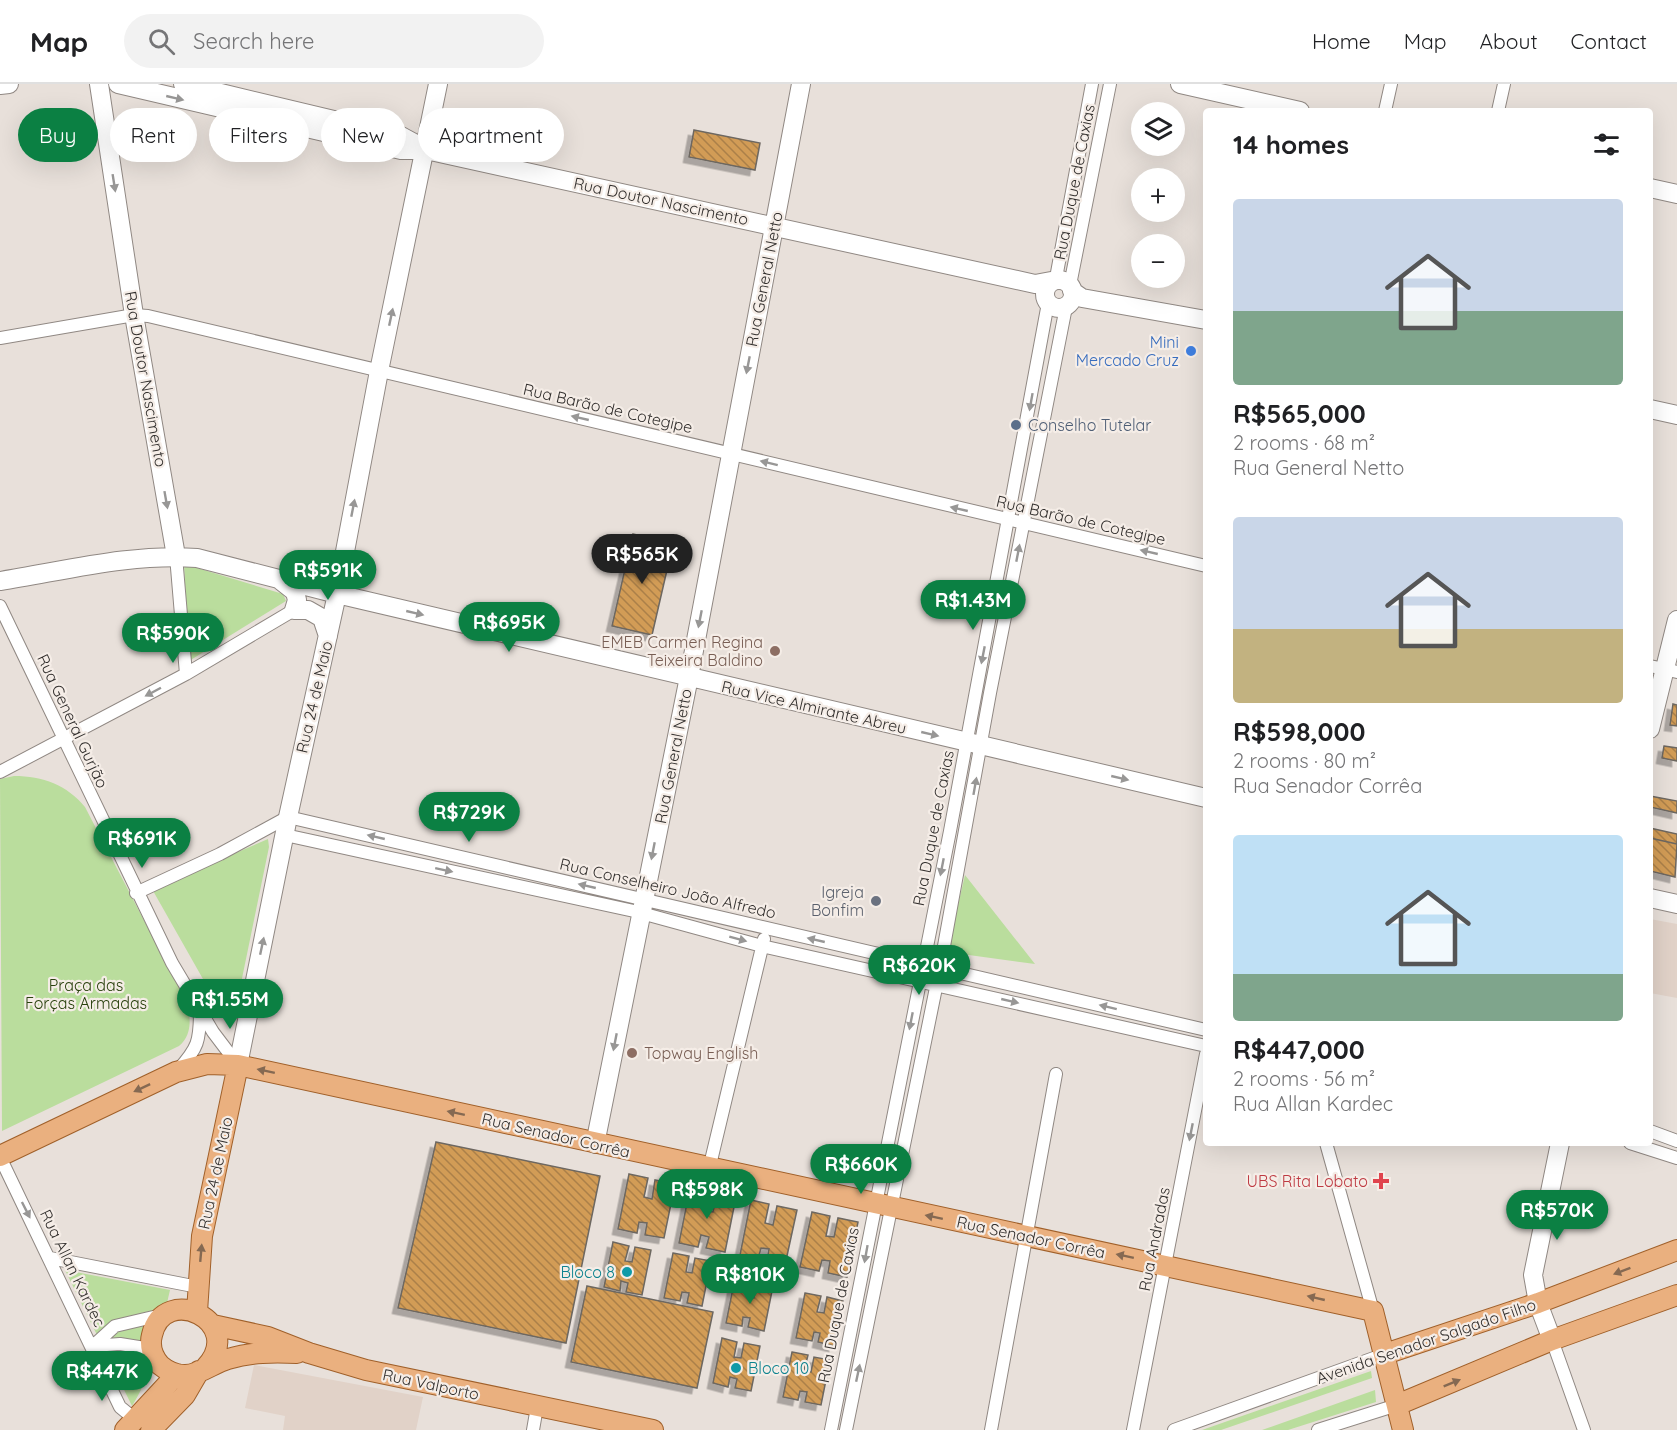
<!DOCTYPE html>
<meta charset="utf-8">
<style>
:root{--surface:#fff;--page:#f2f2f2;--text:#202124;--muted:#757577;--line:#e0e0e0;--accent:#0b8043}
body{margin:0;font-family:Quicksand,sans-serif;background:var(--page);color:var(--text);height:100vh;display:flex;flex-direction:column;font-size:22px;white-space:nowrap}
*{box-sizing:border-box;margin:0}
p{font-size:20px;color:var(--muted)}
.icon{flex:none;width:33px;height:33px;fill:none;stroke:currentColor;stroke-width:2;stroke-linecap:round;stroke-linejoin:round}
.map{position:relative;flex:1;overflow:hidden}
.sheet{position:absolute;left:1203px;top:24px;width:450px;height:1038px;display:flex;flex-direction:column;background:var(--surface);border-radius:6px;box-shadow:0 6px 24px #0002}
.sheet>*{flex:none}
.guide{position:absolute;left:18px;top:24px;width:570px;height:54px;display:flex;gap:12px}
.fabs{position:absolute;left:1131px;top:18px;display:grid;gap:12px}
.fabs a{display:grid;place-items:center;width:54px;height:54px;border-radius:50%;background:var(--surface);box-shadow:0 6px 24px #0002;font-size:30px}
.price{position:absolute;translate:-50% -51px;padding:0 14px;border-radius:21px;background:var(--accent);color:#fff;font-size:20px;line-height:39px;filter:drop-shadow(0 2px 3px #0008)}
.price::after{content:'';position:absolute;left:50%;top:36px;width:18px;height:14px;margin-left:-9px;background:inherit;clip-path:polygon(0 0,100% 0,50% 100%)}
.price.current{background:#222;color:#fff}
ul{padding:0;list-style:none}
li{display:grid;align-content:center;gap:12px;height:318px;padding:0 30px}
li span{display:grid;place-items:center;height:186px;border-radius:6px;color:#555}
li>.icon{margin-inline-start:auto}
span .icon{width:108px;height:108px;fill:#fffc;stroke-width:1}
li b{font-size:26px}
h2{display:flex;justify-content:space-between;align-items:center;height:72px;padding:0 30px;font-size:26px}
.pill{padding:0 21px;border-radius:27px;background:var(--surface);box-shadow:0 6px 24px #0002;font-size:21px;line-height:54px}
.pill.current{background:var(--accent);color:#fff}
header{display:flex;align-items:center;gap:36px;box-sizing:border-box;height:84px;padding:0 30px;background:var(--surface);border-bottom:2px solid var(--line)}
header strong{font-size:28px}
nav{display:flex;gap:33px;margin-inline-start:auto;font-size:21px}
.search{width:420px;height:54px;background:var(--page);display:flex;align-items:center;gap:15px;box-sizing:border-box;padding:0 21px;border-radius:33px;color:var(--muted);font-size:22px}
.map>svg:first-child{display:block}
.built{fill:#e1d2c8}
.park{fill:#badd9d}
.building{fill:url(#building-back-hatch);stroke:#6d6761;stroke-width:1.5;filter:url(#shadow)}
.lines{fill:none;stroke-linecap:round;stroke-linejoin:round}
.street-casing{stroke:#908883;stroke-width:14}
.secondary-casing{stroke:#908883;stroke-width:20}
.primary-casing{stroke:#a0602a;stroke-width:22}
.street{stroke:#fff;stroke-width:12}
.secondary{stroke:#fff;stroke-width:18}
.primary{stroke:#eab07f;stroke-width:20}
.oneway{fill:#989796}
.oneway2{fill:#856952}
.shop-dot{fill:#3f7fe0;stroke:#f5ede7;stroke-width:2}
.service-dot{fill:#5c6f8a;stroke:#f5ede7;stroke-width:2}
.education-dot{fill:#8d6e63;stroke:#f5ede7;stroke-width:2}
.worship-dot{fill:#6b7280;stroke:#f5ede7;stroke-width:2}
.health-dot{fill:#e0444e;stroke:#f5ede7;stroke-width:2}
.culture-dot{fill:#0f9aa8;stroke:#f5ede7;stroke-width:2}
.labels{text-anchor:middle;stroke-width:4.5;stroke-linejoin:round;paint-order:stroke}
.street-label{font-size:16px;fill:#322f2d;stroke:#f5ede7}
.shop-label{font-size:16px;fill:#366cbe;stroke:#f5ede7;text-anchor:end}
.service-label{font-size:16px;fill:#4e5e75;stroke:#f5ede7;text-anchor:start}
.education-label{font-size:16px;fill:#785e54;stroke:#f5ede7;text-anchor:end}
.worship-label{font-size:16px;fill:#5b616d;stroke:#f5ede7;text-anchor:end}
.park-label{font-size:16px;fill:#29410d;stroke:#f5ede7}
.health-label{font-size:16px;fill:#be3a42;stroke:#f5ede7;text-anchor:end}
.culture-label{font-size:16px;fill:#0d838f;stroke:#f5ede7;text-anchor:end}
</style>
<header>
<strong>Map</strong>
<div class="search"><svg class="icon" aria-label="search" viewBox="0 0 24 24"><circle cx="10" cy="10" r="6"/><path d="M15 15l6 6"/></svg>Search here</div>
<nav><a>Home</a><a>Map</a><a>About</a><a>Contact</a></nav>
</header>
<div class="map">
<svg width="1677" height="1346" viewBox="0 0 1677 1346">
<defs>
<pattern id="building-back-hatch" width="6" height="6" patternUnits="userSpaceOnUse" patternTransform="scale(1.5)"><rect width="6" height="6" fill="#d29c57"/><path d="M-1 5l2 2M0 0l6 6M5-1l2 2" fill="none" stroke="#ab8048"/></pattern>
<filter id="shadow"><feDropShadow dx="-5.5" dy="5.5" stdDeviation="0" flood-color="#0004"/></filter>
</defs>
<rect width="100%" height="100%" fill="#e8e0da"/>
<path class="built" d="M1650 835 1677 840V914L1650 909Z
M254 1281 423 1313 416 1346H283L285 1332 245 1324Z"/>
<path class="park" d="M184 480 283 510 286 517 189 577Z
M14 692C43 692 67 701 85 723L187 919C191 935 192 951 179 962L2 1047 0 695Z
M268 755 269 763 239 909 226 919 216 918 152 805Z
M965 791 1035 880 947 868Z
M65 1186 170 1206C161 1245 154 1288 132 1322Z
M1371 1287 1372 1294 1221 1346H1202Z
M1375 1306 1376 1318 1288 1346H1262Z"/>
<path class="building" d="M694 46 760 59 755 86 689 73Z
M633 450 673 460 652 551 612 542Z
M1673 620 1677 621V642L1670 641Z
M1664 662 1677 664V677L1662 674Z
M1650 712 1677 717V729L1650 723Z
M1650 744 1677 750V760L1650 754Z
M1650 754 1677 760 1675 793 1650 787Z
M436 1058 600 1092 566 1259 398 1224Z
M629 1090 648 1094 644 1113 652 1115 655 1096 675 1100 664 1154 645 1151 647 1139 639 1138 637 1149 618 1145Z
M690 1104 709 1108 705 1127 713 1128 717 1109 736 1113 725 1168 706 1164 709 1153 701 1151 698 1163 679 1159Z
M751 1116 769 1120 765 1139 773 1141 777 1122 797 1126 785 1181 767 1177 769 1165 761 1164 758 1175 740 1171Z
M812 1128 830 1132 826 1152 834 1153 838 1134 858 1138 847 1193 828 1189 830 1177 822 1176 819 1187 800 1183Z
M613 1158 629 1162 625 1177 632 1178 635 1163 651 1166 642 1211 626 1208 628 1199 621 1197 620 1207 604 1203Z
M673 1169 689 1172 686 1188 692 1189 695 1174 711 1177 702 1222 687 1219 689 1209 682 1208 680 1217 664 1214Z
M735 1194 751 1197 747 1213 754 1214 757 1198 773 1202 764 1247 748 1243 750 1234 743 1233 742 1242 726 1239Z
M587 1202 713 1228 697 1304 571 1278Z
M805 1209 821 1212 817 1228 824 1229 827 1213 843 1217 834 1262 818 1258 820 1249 814 1248 812 1257 796 1254Z
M722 1254 737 1258 734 1273 741 1274 744 1259 760 1262 751 1307 735 1304 737 1295 730 1293 728 1303 713 1299Z
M792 1268 808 1271 804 1287 811 1288 814 1273 830 1276 821 1321 805 1318 807 1308 800 1307 798 1316 783 1313Z"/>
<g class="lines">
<g class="street-casing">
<path id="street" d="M1385 27 1391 0
M1498 27 1504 0
M1056 194 1092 0
M1070 201 1110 0
M0 254 134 231 148 232 1206 482
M176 472 186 590
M0 522 172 879 213 948 238 981
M1650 582 1677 588
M0 688 186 590 294 526
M285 751 634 827 762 862 1206 962
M136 809 220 770 288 733 1206 946
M178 986C198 964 200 957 200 927
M1650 1047 1677 1057
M1326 1059 1373 1227
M1630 1059 1677 1074
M0 1073 120 1323 131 1332 140 1330
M709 1085 764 855
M50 1174 198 1203
M1552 1256 1584 1346
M93 1262 115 1242 166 1230
M93 1262 120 1260 151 1265
M533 1346 537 1323
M831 1346 950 747 1048 219
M846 1346 940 884 990 609 1066 223
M991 1346 1056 990
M1133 1346 1206 970
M1174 1346 1385 1270
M1318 1346 1397 1321"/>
</g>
<g class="secondary-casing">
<path id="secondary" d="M99 0 134 231 176 472
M118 0 401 66H426L1035 200 1051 197
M183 0 401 52 425 65
M1180 0 1300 27
M0 1 9 0
M1650 104 1677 110
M1045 210a14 14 0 1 1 28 0a14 14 0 1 1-28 0Z
M1072 207 1082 214 1206 236
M1650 325 1677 331
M0 497C64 487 132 469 197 474L337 510 1206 714
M281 497 295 508 297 516 294 526H308L322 534 328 552
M1650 645 1677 536
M1650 814 1677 820
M238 981 288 733 337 510 379 287 438 0
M595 1060 689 593 801 0
M1552 1256 1538 1219 1533 1191 1560 1059"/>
</g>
<g class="primary-casing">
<path id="primary" d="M0 1072 176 988 207 980 238 981 1373 1227 1403 1346
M197 1228 202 1152 238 981
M213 1241 268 1253 309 1269 366 1286 653 1346
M1385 1270 1538 1219 1677 1166
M206 1283C247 1238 164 1198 152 1251 149 1262 153 1273 160 1281 167 1287 176 1291 185 1291 199 1291 214 1279 228 1275 251 1268 273 1268 297 1269
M1397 1321 1552 1256 1677 1211
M125 1346 177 1290
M151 1346 185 1311 199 1287"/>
</g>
<use href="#street" class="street"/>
<use href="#secondary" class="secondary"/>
<use href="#primary" class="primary"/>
</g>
<defs><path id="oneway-solid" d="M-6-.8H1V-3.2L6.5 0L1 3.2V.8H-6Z" transform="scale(1.5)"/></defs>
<g class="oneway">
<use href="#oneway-solid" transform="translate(175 14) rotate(13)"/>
<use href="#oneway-solid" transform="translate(114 99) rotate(81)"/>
<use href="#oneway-solid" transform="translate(391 233) rotate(-78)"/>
<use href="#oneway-solid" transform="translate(748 281) rotate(101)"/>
<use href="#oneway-solid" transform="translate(1031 318) rotate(100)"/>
<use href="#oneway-solid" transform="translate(580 334) rotate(-167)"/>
<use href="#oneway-solid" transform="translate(769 379) rotate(-166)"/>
<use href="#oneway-solid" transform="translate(166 416) rotate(80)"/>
<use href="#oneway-solid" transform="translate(353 424) rotate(-79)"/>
<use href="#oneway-solid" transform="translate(959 425) rotate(-167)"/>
<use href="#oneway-solid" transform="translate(1149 468) rotate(-167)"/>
<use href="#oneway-solid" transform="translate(1018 469) rotate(-79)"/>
<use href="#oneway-solid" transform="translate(415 529) rotate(13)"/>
<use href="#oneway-solid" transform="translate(700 535) rotate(101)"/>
<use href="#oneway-solid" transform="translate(983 571) rotate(101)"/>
<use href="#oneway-solid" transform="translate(153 608) rotate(152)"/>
<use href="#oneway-solid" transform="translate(930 650) rotate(13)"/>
<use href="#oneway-solid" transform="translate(1120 694) rotate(13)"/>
<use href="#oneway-solid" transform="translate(975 702) rotate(-80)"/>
<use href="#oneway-solid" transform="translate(376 753) rotate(-167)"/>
<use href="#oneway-solid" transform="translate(653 767) rotate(101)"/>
<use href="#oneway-solid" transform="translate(942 783) rotate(101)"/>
<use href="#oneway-solid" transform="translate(444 786) rotate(12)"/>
<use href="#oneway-solid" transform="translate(587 802) rotate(-167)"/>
<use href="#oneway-solid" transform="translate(738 855) rotate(15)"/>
<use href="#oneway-solid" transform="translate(816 856) rotate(-167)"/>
<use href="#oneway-solid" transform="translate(262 862) rotate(-78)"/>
<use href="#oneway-solid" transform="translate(1010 917) rotate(13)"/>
<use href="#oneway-solid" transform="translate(1108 923) rotate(-166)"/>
<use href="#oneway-solid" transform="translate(911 937) rotate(101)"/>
<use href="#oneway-solid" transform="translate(615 958) rotate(101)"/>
<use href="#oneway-solid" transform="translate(1191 1048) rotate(101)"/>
<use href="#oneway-solid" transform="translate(26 1126) rotate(63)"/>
<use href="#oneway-solid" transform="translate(866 1170) rotate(100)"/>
<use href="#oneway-solid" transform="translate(858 1289) rotate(-78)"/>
</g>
<g class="oneway2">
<use href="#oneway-solid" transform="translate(266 987) rotate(-168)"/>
<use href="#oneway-solid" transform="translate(142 1004) rotate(155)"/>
<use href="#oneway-solid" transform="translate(456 1029) rotate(-168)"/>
<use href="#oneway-solid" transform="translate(934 1133) rotate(-168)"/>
<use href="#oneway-solid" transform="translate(201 1169) rotate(-85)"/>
<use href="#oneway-solid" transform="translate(1125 1172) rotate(-168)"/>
<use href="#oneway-solid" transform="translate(1622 1187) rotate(159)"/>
<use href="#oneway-solid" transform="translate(1316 1214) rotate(-167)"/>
<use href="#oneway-solid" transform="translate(1452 1299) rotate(-22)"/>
</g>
<circle class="shop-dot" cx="1191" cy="267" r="6"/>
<circle class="service-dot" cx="1016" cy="341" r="6"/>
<g class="education-dot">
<circle cx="775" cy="567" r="6"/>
<circle cx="632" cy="969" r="6"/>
</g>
<circle class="worship-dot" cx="876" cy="817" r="6"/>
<path class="health-dot" d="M1378 1088h6v6h6v6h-6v6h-6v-6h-6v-6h6z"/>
<g class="culture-dot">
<circle cx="627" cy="1188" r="6"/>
<circle cx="736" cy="1284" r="6"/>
</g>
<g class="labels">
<g class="street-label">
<text transform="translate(1074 98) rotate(-79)" y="6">Rua Duque de Caxias</text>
<text transform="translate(661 117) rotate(12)" y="6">Rua Doutor Nascimento</text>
<text transform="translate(764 195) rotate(-79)" y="6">Rua General Netto</text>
<text transform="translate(146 295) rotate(80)" y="6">Rua Doutor Nascimento</text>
<text transform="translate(608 324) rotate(13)" y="6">Rua Barão de Cotegipe</text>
<text transform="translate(1081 436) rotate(13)" y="6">Rua Barão de Cotegipe</text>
<text transform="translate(314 613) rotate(-77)" y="6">Rua 24 de Maio</text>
<text transform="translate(814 623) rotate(13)" y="6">Rua Vice Almirante Abreu</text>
<text transform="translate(73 637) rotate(65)" y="6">Rua General Gurjão</text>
<text transform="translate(673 672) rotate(-79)" y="6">Rua General Netto</text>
<text transform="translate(933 744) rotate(-79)" y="6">Rua Duque de Caxias</text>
<text transform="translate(668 804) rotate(13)" y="6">Rua Conselheiro João Alfredo</text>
<text transform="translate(556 1051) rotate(13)" y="6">Rua Senador Corrêa</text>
<text transform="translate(215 1089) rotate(-78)" y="6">Rua 24 de Maio</text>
<text transform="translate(1031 1153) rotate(12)" y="6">Rua Senador Corrêa</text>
<text transform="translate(1154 1155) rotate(-79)" y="6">Rua Andradas</text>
<text transform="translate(73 1184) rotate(64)" y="6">Rua Allan Kardec</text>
<text transform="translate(838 1221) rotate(-79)" y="6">Rua Duque de Caxias</text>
<text transform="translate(1426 1257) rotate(-19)" y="6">Avenida Senador Salgado Filho</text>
<text transform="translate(431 1300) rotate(12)" y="6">Rua Valporto</text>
</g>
<g class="shop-label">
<text x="1179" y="264">Mini<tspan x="1179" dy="18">Mercado Cruz</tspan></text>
</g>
<g class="service-label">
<text x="1028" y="347">Conselho Tutelar</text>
</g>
<g class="education-label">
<text x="763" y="564">EMEB Carmen Regina<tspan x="763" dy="18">Teixeira Baldino</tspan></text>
<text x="644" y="975" text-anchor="start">Topway English</text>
</g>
<g class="worship-label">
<text x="864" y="814">Igreja<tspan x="864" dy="18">Bonfim</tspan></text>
</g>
<g class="park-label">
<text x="86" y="907">Praça das<tspan x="86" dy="18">Forças Armadas</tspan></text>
</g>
<g class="health-label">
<text x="1368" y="1103">UBS Rita Lobato</text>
</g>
<g class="culture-label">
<text x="615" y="1194">Bloco 8</text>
<text x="748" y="1290" text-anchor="start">Bloco 10</text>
</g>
</g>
</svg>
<div class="fabs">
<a><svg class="icon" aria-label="layers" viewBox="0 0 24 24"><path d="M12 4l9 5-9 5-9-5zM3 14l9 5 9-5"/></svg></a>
<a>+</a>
<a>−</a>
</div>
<b class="price current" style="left:642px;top:501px">R$565K</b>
<b class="price" style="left:328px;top:517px">R$591K</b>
<b class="price" style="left:973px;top:547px">R$1.43M</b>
<b class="price" style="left:509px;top:569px">R$695K</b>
<b class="price" style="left:173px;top:580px">R$590K</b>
<b class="price" style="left:469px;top:759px">R$729K</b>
<b class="price" style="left:142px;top:785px">R$691K</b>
<b class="price" style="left:919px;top:912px">R$620K</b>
<b class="price" style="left:230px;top:946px">R$1.55M</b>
<b class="price" style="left:861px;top:1111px">R$660K</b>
<b class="price" style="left:707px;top:1136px">R$598K</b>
<b class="price" style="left:1557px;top:1157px">R$570K</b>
<b class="price" style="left:750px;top:1221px">R$810K</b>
<b class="price" style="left:102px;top:1318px">R$447K</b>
<div class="guide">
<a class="pill current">Buy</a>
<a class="pill">Rent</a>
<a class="pill">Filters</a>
<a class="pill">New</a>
<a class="pill">Apartment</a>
</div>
<section class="sheet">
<h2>14 homes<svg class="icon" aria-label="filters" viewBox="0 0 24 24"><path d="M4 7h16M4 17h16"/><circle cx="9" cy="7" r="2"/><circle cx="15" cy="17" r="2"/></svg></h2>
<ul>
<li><span style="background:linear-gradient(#c9d6e8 60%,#7fa58c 0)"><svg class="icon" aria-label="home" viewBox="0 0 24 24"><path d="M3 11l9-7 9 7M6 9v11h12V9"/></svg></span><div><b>R$565,000</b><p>2 rooms · 68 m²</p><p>Rua General Netto</p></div></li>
<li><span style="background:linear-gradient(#c9d6e8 60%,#c2b280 0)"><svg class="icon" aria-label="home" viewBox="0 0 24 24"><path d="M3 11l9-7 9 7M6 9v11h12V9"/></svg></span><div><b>R$598,000</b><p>2 rooms · 80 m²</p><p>Rua Senador Corrêa</p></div></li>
<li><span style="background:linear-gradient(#bfe0f5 75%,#7fa58c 0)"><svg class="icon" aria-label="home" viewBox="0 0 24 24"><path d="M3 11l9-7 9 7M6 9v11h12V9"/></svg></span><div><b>R$447,000</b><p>2 rooms · 56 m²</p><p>Rua Allan Kardec</p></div></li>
</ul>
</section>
</div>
